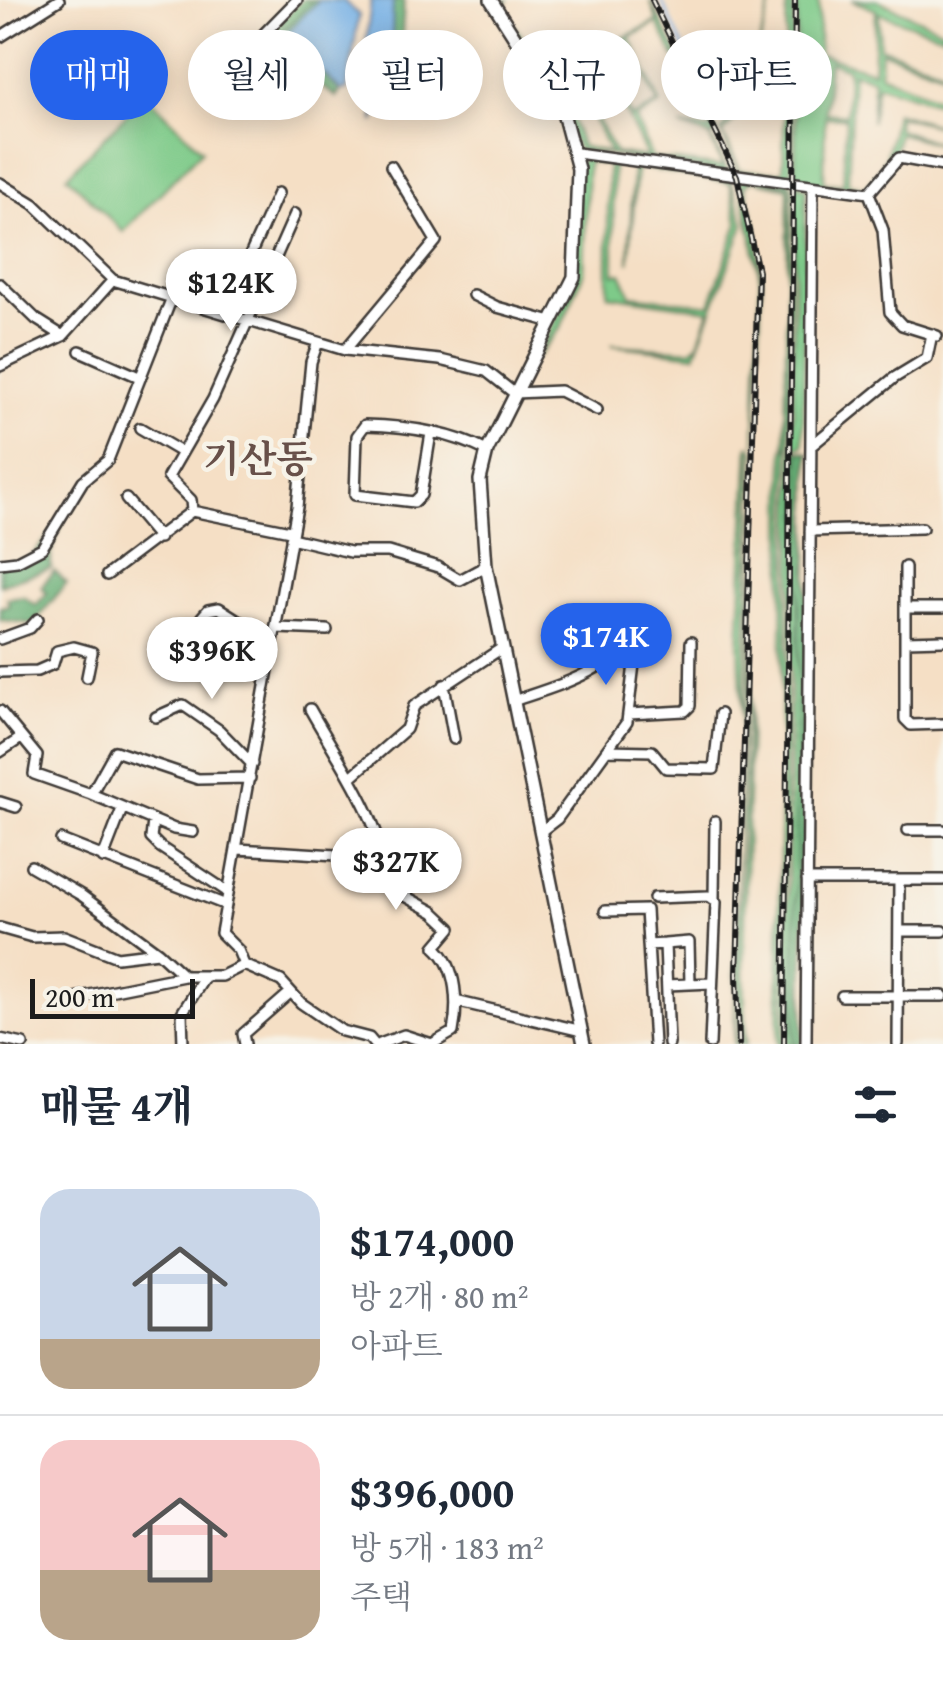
<!DOCTYPE html>
<html lang="ko">
<meta charset="utf-8">
<style>
:root{--surface:#fff;--page:#f6f6f7;--text:#1f2937;--muted:#747a83;--line:#e0e1e3;--accent:#2563eb}
body{margin:0;font-family:"Gentium Book Plus","Noto Serif KR",serif;background:var(--page);color:var(--text);height:100vh;display:flex;flex-direction:column;font-size:38px;white-space:nowrap}
*{box-sizing:border-box;margin:0}
p{font-size:32px;color:var(--muted)}
.icon{flex:none;width:55px;height:55px;fill:none;stroke:currentColor;stroke-width:2;stroke-linecap:round;stroke-linejoin:round}
.map{position:relative;height:1044px;overflow:hidden}
.side{display:flex;flex-direction:column;background:var(--surface);flex:1}
.side>*{flex:none}
.guide{position:absolute;left:30px;top:30px;width:885px;height:90px;display:flex;gap:20px}
.scale{position:absolute;left:30px;bottom:25px;width:165px;box-sizing:border-box;padding-left:10px;border:5px solid #1c1c1c;border-top:0;font-size:28px;line-height:35px;white-space:nowrap;color:#1c1c1c;-webkit-text-stroke:8px #f7f3e8;paint-order:stroke}
.price{position:absolute;translate:-50% -85px;padding:0 22px;border-radius:35px;background:#fff;color:#222;font-size:32px;line-height:65px;filter:drop-shadow(0 2px 5px #0008)}
.price::after{content:'';position:absolute;left:50%;top:60px;width:30px;height:22px;margin-left:-15px;background:inherit;clip-path:polygon(0 0,100% 0,50% 100%)}
.price.on{background:var(--accent);color:#fff}
ul{padding:0;list-style:none}
li{display:flex;align-items:center;gap:30px;height:250px;padding:0 40px}
li+li{border-top:2px solid var(--line)}
li span{display:grid;place-items:center;flex:none;width:280px;height:200px;border-radius:30px;color:#555}
li>.icon{margin-inline-start:auto}
span .icon{width:120px;height:120px;fill:#fffc;stroke-width:1}
li b{font-size:42px}
h2{display:flex;justify-content:space-between;align-items:center;height:120px;padding:0 40px;font-size:42px}
.chip{padding:0 35px;border-radius:45px;background:var(--surface);box-shadow:0 5px 25px #0003;font-size:35px;line-height:90px}
.chip.on{background:var(--accent);color:#fff}
.map>svg:first-child{display:block}
.green{fill:#7eca89;stroke:#4d7352;stroke-width:2.5;fill-rule:evenodd}
.forest{fill:#66ae75;stroke:#416548;stroke-width:2.5}
.water{fill:#73afe5;stroke:#486680;stroke-width:2.5}
.lines{fill:none;stroke-linecap:round;stroke-linejoin:round}
.stream{stroke:#73afe5;stroke-width:2.5}
.minor-casing{stroke:#3d3935;stroke-width:14}
.major-casing{stroke:#3d3935;stroke-width:16}
.minor{stroke:#fff;stroke-width:9}
.major{stroke:#fff;stroke-width:11}
.rail-casing{stroke:#1c1c1c;stroke-width:6}
.rail{stroke:#f7f3e8;stroke-width:2.5;stroke-dasharray:8;stroke-linecap:butt}
.labels{text-anchor:middle;stroke-width:9;stroke-linejoin:round;paint-order:stroke}
.quarter-label{font-size:38px;font-weight:bold;fill:#685049;stroke:#f7f3e8}
</style>
<div class="map">
<svg width="943" height="1044" viewBox="0 0 943 1044">
<rect width="100%" height="100%" fill="#f7f3e8"/>
<filter id="ink" filterUnits="userSpaceOnUse"><feTurbulence type="fractalNoise" baseFrequency=".01" numOctaves="2"/><feDisplacementMap in="SourceGraphic" scale="20" xChannelSelector="R" yChannelSelector="G"/><feConvolveMatrix kernelMatrix="1 2 1 2 8 2 1 2 1" color-interpolation-filters="sRGB"/></filter>
<filter id="wash" filterUnits="userSpaceOnUse"><feTurbulence type="fractalNoise" baseFrequency=".0048" numOctaves="4" result="noise"/><feDisplacementMap in="SourceGraphic" scale="40" xChannelSelector="R" yChannelSelector="G"/><feGaussianBlur stdDeviation="2.25" result="paint"/><feColorMatrix in="noise" values="0 0 0 0 0 0 0 0 0 0 0 0 0 0 0 0 0 1.4 0 .05"/><feComposite in="paint" operator="in"/></filter>
<g filter="url(#wash)">
<rect width="100%" height="100%" fill="#f5dfc5"/>
<path class="green" d="M303 0H312L266 47 285 69 273 84 250 58 252 51Z
M509 0 502 8 548 74 657 21 650 0 717 131 711 137 729 173 578 150 497 5ZM657 23 712 130 680 126 709 136 723 167 652 158 636 119 661 104 630 37ZM627 39 658 104 632 117 600 51ZM598 55 647 157 615 153 570 67ZM569 70 610 153 581 146 567 103 549 78Z
M772 0 740 114 723 133 740 170 783 172 787 0H793L791 182 739 175 721 131 741 107Z
M797 0H819V54L873 71 876 10 852 0H877L943 30V36L879 13 880 47 943 70V73L881 51 880 74 943 100V105L877 84 871 122 873 79 853 72 848 183 864 188C889 166 889 142 895 112L943 127 898 116 897 129 943 145 898 133 895 151 941 160 943 155V163L898 155 868 190 795 181ZM829 62 848 69 846 115 825 113ZM825 117 846 118 843 184 824 182Z
M146 94 202 150 123 232 67 176Z
M584 157 731 177H710L731 180 744 224 695 355 611 345 691 350 699 343 710 310 608 295V165L588 161 584 272 561 327 536 359 573 286 579 164ZM613 164 633 167 629 263 637 167 730 183 738 223 710 305 631 295 621 273 614 274Z
M740 178 791 185 789 447 785 446 788 188 752 180 745 186 756 226 762 281 755 445 760 278Z
M795 185 806 188 803 446 793 447Z
M749 446 752 447 735 972 737 1044H734L742 717 739 645Z
M756 448 744 967 746 1044H742L739 969Z
M784 449H789L783 1044H778Z
M793 450 800 451 794 1044H787Z"/>
<path class="forest" d="M312 0H319L285 35 341 91 336 97 296 69 276 87 273 84 285 68 265 48Z
M393 0H404L398 109 379 111 390 104Z
M800 451 809 453 803 1044H794Z
M63 520 51 553V568L0 585V565L29 559Z
M54 571 67 583 33 624 0 620V607L9 605 7 598 23 596 36 605 47 593 41 587Z"/>
<path class="water" d="M319 0H343L359 15 347 90 341 91 285 35Z
M371 0H393L390 105 380 107 374 122V108L360 95Z"/>
<g class="lines">
<path class="stream" d="M661 0 718 119"/>
</g>
</g>
<g filter="url(#ink)">
<g class="lines">
<g class="minor-casing">
<path id="minor" d="M0 37 59 0
M242 56 297 0
M577 153 869 193 899 158 943 166
M0 183 34 204 113 280 345 350 440 360 486 371 514 393 560 391 597 410
M869 193 883 230 890 312 902 325 937 336
M0 284 36 319 63 336
M473 295 497 307 552 322
M219 311 230 282 243 271 278 193
M318 342 311 362 297 507 221 933 238 950 244 965 281 981 301 1003 342 1031 369 1038 374 1044
M345 350 436 241 391 166
M80 351 139 377
M0 366 63 336 113 280
M140 428 181 452
M431 433 421 495 414 502 355 495 357 436 365 425C405 426 450 432 487 451
M811 446 894 378 927 358 932 334
M126 499 159 538
M192 511 191 500 168 477 213 399 295 214
M810 531 922 528
M291 538 350 552H388L438 567 460 580 486 566
M0 563 17 561 42 548 83 481 108 460 171 300
M905 567V719L911 725 943 724
M107 575 192 511 290 531
M905 608H943
M201 618 208 610 219 608 273 642
M277 628 327 630
M0 639 30 628 38 619
M906 641 943 640
M0 672 37 671 53 664 57 651 74 647 92 652 87 677
M444 685 454 739
M513 701C569 682 620 669 647 612
M310 709C340 763 385 823 388 887L434 912 451 928 435 947C458 967 458 1006 453 1032L432 1044
M0 711 37 756 34 774 91 794
M629 714 685 711 690 706 691 642
M156 717 183 705 219 730 252 764
M607 750 652 751 666 768 714 769 720 714
M0 752 21 738
M351 777 406 729 414 706 502 648
M0 802 16 807
M153 821 151 838 160 847 228 892
M908 830H943
M193 832 174 829 91 794 115 751 198 779 250 778
M540 832 557 819 627 722 638 631
M61 840 226 905
M238 849 369 857 381 851
M103 858 122 809
M31 866 81 895 158 952
M807 880H943
M654 898 708 896 716 902 710 1044
M714 898 715 821
M605 911 646 910 654 1044
M0 928 32 937 64 936 117 957 158 952 184 976H222L244 965
M899 931H943
M665 944 689 942 690 984
M648 945 665 944 669 1044
M667 985 712 983
M842 996H943
M64 1000 184 976
M459 1002 582 1031
M0 1039 23 1044
M183 1044 182 1013 204 978
M245 1044 243 1034 291 992
M380 1044 404 1035 432 1044
M806 1044 813 186
M898 1044 899 880"/>
</g>
<g class="major-casing">
<path id="major" d="M491 0 563 113 578 169 574 277 487 451 480 480 486 566 584 1044"/>
</g>
<use href="#minor" class="minor"/>
<use href="#major" class="major"/>
<g class="rail-casing">
<path id="rail" d="M652 0 737 176 758 271 737 974 739 1044
M784 1044 795 0"/>
</g>
<use href="#rail" class="rail"/>
</g>
</g>
<g class="labels">
<g class="quarter-label">
<text x="258" y="472">기산동</text>
</g>
</g>
</svg>
<div class="scale">200 m</div>
<b class="price" style="left:231px;top:334px">$124K</b>
<b class="price on" style="left:606px;top:688px">$174K</b>
<b class="price" style="left:212px;top:702px">$396K</b>
<b class="price" style="left:396px;top:913px">$327K</b>
<div class="guide">
<a class="chip on">매매</a>
<a class="chip">월세</a>
<a class="chip">필터</a>
<a class="chip">신규</a>
<a class="chip">아파트</a>
</div>
</div>
<section class="side">
<h2>매물 4개<svg class="icon" aria-label="filters" viewBox="0 0 24 24"><path d="M4 7h16M4 17h16"/><circle cx="9" cy="7" r="2"/><circle cx="15" cy="17" r="2"/></svg></h2>
<ul>
<li><span style="background:linear-gradient(#c9d6e8 75%,#b9a48a 0)"><svg class="icon" aria-label="home" viewBox="0 0 24 24"><path d="M3 11l9-7 9 7M6 9v11h12V9"/></svg></span><div><b>$174,000</b><p>방 2개 · 80 m²</p><p>아파트</p></div></li>
<li><span style="background:linear-gradient(#f6c9c9 65%,#b9a48a 0)"><svg class="icon" aria-label="home" viewBox="0 0 24 24"><path d="M3 11l9-7 9 7M6 9v11h12V9"/></svg></span><div><b>$396,000</b><p>방 5개 · 183 m²</p><p>주택</p></div></li>
</ul>
</section>
